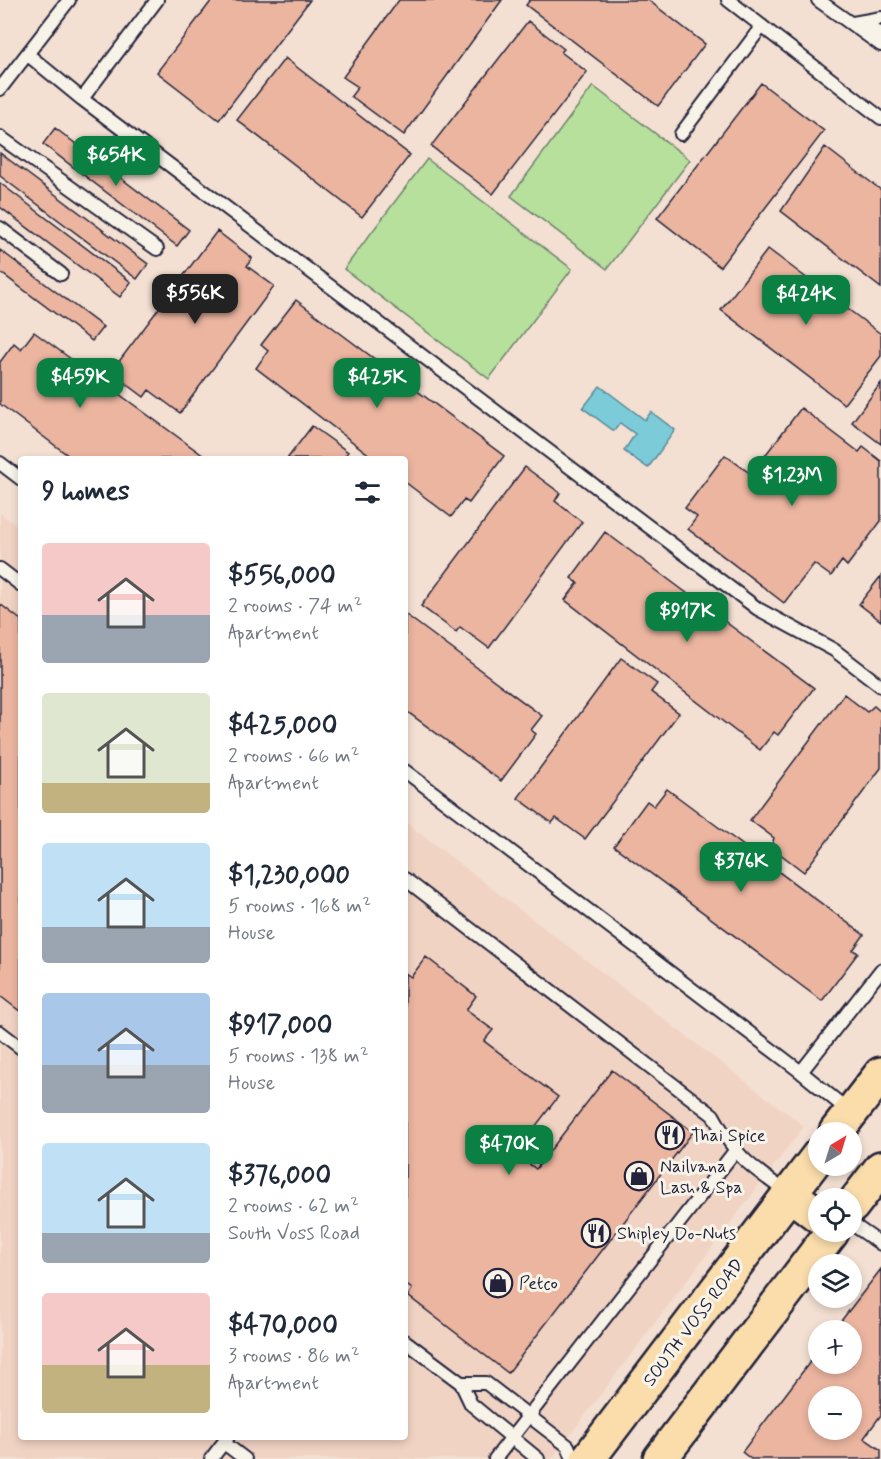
<!DOCTYPE html>
<meta charset="utf-8">
<style>
:root{--surface:#fff;--page:#f6f6f7;--text:#1f2937;--muted:#747a83;--accent:#0b8043}
body{margin:0;font-family:Mynerve,sans-serif;background:var(--page);color:var(--text);height:100vh;display:flex;flex-direction:column;font-size:22px;white-space:nowrap}
*{box-sizing:border-box;margin:0}
p{font-size:20px;color:var(--muted)}
.icon{flex:none;width:33px;height:33px;fill:none;stroke:currentColor;stroke-width:2;stroke-linecap:round;stroke-linejoin:round}
.map{position:relative;flex:1;overflow:hidden}
.drawer{position:absolute;left:18px;top:456px;width:390px;height:984px;display:flex;flex-direction:column;background:var(--surface);border-radius:6px;box-shadow:0 3px 9px #0003}
.drawer>*{flex:none}
.needle{width:39px;rotate:38deg}
.tools{position:absolute;left:808px;top:1122px;display:grid;gap:12px}
.tools a{display:grid;place-items:center;width:54px;height:54px;border-radius:50%;background:var(--surface);box-shadow:0 3px 9px #0003;font-size:30px}
.price{position:absolute;translate:-50% -51px;padding:0 14px;border-radius:12px;background:var(--accent);color:#fff;font-size:20px;line-height:39px;filter:drop-shadow(0 2px 3px #0008)}
.price::after{content:'';position:absolute;left:50%;top:36px;width:18px;height:14px;margin-left:-9px;background:inherit;clip-path:polygon(0 0,100% 0,50% 100%)}
.price.current{background:#222;color:#fff}
ul{padding:0;list-style:none}
li{display:flex;align-items:center;gap:18px;height:150px;padding:0 24px}
li span{display:grid;place-items:center;flex:none;width:168px;height:120px;border-radius:6px;color:#555}
li>.icon{margin-inline-start:auto}
span .icon{width:72px;height:72px;fill:#fffc;stroke-width:1}
li b{font-size:26px}
h2{display:flex;justify-content:space-between;align-items:center;height:72px;padding:0 24px;font-size:26px}
.map>svg:first-child{display:block}
.built{fill:#f1d3c3}
.green{fill:#b7e09c;stroke:#6c816c;stroke-width:1.5}
.water{fill:#7ccbd8;stroke:#588799;stroke-width:1.5}
.building{fill:#ebb5a0;stroke:#22223b;stroke-width:1.5;fill-rule:evenodd}
.lines{fill:none;stroke-linecap:round;stroke-linejoin:round}
.service-casing{stroke:#22223b;stroke-width:16}
.primary-casing{stroke:#22223b;stroke-width:38}
.service{stroke:#f7f3e8;stroke-width:12}
.primary{stroke:#faddab;stroke-width:33}
.labels{text-anchor:middle;stroke-width:6;stroke-linejoin:round;paint-order:stroke}
.poi-label{font-size:18px;fill:#22223b;stroke:#f7f3e8;text-anchor:start}
.street-label{font-size:18px;fill:#22223b;stroke:#f7f3e8}
</style>
<div class="map">
<svg width="881" height="1459" viewBox="0 0 881 1459">
<rect width="100%" height="100%" fill="#f3e0d2"/>
<filter id="ink" filterUnits="userSpaceOnUse"><feTurbulence type="fractalNoise" baseFrequency=".0167" numOctaves="2"/><feDisplacementMap in="SourceGraphic" scale="12" xChannelSelector="R" yChannelSelector="G"/><feConvolveMatrix kernelMatrix="1 2 1 2 8 2 1 2 1" color-interpolation-filters="sRGB"/></filter>
<g filter="url(#ink)">
<path class="built" d="M0 513 21 529V1437H405V822L804 1126 552 1459H0Z"/>
<path class="green" d="M593 86 690 160 607 269 511 196Z
M427 159 572 269 489 379 344 269Z"/>
<path class="water" d="M600 386 645 420 651 412 675 430 648 468 624 451 635 434 620 423 614 431 583 408Z"/>
<path class="building" d="M212 0H310L219 120 157 72Z
M399 0H502L404 135 351 96 358 87 343 77Z
M530 0H648L705 44 658 106 526 5Z
M528 21 564 49 561 52 587 72 493 194 431 146Z
M285 58 410 155 362 217 237 120Z
M761 83 824 131 720 267 657 218Z
M55 128 189 230 177 246 43 144Z
M825 147 881 190V288L781 211Z
M0 153 148 264 137 279 0 176Z
M0 183 131 282 120 297 0 207Z
M217 231 252 258 247 266 274 286 180 413 149 390 144 397 111 372Z
M768 249 881 334V356L844 404 721 310Z
M0 250 103 327 92 341 0 272Z
M296 300 504 456 469 503 464 500 451 517 405 482V459H375L256 368 268 351 261 345Z
M34 332 208 459H73L0 404V362L14 343 21 349Z
M881 383V444L852 422Z
M801 408 859 452 863 447 881 461V521L847 566 842 561 831 576 814 564 784 603 688 529 697 517 685 508 725 455 751 474Z
M312 426 348 452 342 459H287Z
M525 467 560 493 555 501 582 522 489 648 460 627 456 632 421 606Z
M605 532 814 688 778 735 774 732 760 750 565 600 578 583 571 578Z
M881 576V621L859 604Z
M0 604 21 620V1012L0 996Z
M405 614 542 716 531 730 536 734 501 781 405 710Z
M621 658 657 684 651 692 679 713 585 839 556 818 552 823 518 798Z
M844 694 867 712 874 706 881 712V768L804 872 771 847 774 838 750 820Z
M667 789 864 935 853 950 858 953 822 1001 614 846 647 801 654 806Z
M426 957 476 996 466 1010 493 1030 484 1041 558 1097 515 1153 536 1169 612 1070 693 1132 508 1373 408 1296 412 1289 405 1284V973L411 977Z
M881 1269V1415L864 1438 881 1450V1459H751L742 1452 819 1350V1364H852V1330H834ZM819 1396H852V1430H819Z"/>
<g class="lines">
<g class="service-casing">
<path id="service" d="M728 0 881 118
M818 0 881 45
M853 23 881 18
M861 27 881 33
M27 54 82 99 758 609 834 650 881 686
M0 89 69 0
M82 99 157 0
M681 134 762 26
M0 137 157 249
M0 228 61 274
M0 463 21 479
M0 569 21 585
M405 771 801 1072 850 1112
M405 879 713 1115C737 1159 749 1165 789 1194
M0 1032 21 1048
M801 1072 881 970
M852 1224 881 1244
M405 1341 461 1383 471 1404 538 1459
M461 1383H486L568 1446 573 1459
M224 1443 245 1459
M211 1459 228 1437
M495 1459 735 1151"/>
</g>
<g class="primary-casing">
<path id="primary" d="M836 1132 881 1074
M790 1194 819 1216
M852 1206 881 1168
M588 1459 819 1155
M660 1459 832 1232"/>
</g>
<use href="#service" class="service"/>
<use href="#primary" class="primary"/>
</g>
</g>
<defs>
<g id="restaurant-ring" transform="scale(1.5)"><circle r="9.5" fill="#f7f3e8" stroke="#22223b" stroke-width="1.5"/><path d="M-5-6h1v4h1v-4h1v4h1v-4h1v5L-1.5 .5V6h-2V.5L-5-1ZM5-6V6H3V1.5H1.5Q1.5-4 5-6Z" fill="#22223b"/></g>
<g id="shop-ring" transform="scale(1.5)"><circle r="9.5" fill="#f7f3e8" stroke="#22223b" stroke-width="1.5"/><path d="M-5-2.5h2.3a2.7 3.5 0 0 1 5.4 0H5L5.5 6h-11ZM-1.5-2.5h3a1.5 2.3 0 0 0-3 0Z" fill="#22223b"/></g>
</defs>
<g fill-rule="evenodd">
<use href="#restaurant-ring" x="670" y="1135"/>
<use href="#shop-ring" x="639" y="1176"/>
<use href="#restaurant-ring" x="596" y="1233"/>
<use href="#shop-ring" x="498" y="1283"/>
</g>
<g class="labels">
<g class="poi-label">
<text x="691" y="1141">Thai Spice</text>
<text x="660" y="1172">Nailvana<tspan x="660" dy="21">Lash &amp; Spa</tspan></text>
<text x="617" y="1239">Shipley Do-Nuts</text>
<text x="519" y="1289">Petco</text>
</g>
<g class="street-label">
<text transform="translate(693 1322) rotate(-53)" y="6">SOUTH VOSS ROAD</text>
</g>
</g>
</svg>
<div class="tools">
<a><svg class="needle" viewBox="-14 -14 28 28"><path d="M0-13l5 13h-10z" fill="#e53935"/><path d="M0 13l5-13h-10z" fill="#747a83"/></svg></a>
<a><svg class="icon" aria-label="locate" viewBox="0 0 24 24"><circle cx="12" cy="12" r="6"/><path d="M12 2v4M12 18v4M2 12h4M18 12h4"/></svg></a>
<a><svg class="icon" aria-label="layers" viewBox="0 0 24 24"><path d="M12 4l9 5-9 5-9-5zM3 14l9 5 9-5"/></svg></a>
<a>+</a>
<a>−</a>
</div>
<b class="price" style="left:116px;top:187px">$654K</b>
<b class="price current" style="left:195px;top:325px">$556K</b>
<b class="price" style="left:806px;top:326px">$424K</b>
<b class="price" style="left:80px;top:409px">$459K</b>
<b class="price" style="left:377px;top:409px">$425K</b>
<b class="price" style="left:792px;top:507px">$1.23M</b>
<b class="price" style="left:687px;top:643px">$917K</b>
<b class="price" style="left:741px;top:893px">$376K</b>
<b class="price" style="left:509px;top:1176px">$470K</b>
<section class="drawer">
<h2>9 homes<svg class="icon" aria-label="filters" viewBox="0 0 24 24"><path d="M4 7h16M4 17h16"/><circle cx="9" cy="7" r="2"/><circle cx="15" cy="17" r="2"/></svg></h2>
<ul>
<li><span style="background:linear-gradient(#f6c9c9 60%,#9aa5b1 0)"><svg class="icon" aria-label="home" viewBox="0 0 24 24"><path d="M3 11l9-7 9 7M6 9v11h12V9"/></svg></span><div><b>$556,000</b><p>2 rooms · 74 m²</p><p>Apartment</p></div></li>
<li><span style="background:linear-gradient(#dfe7d0 75%,#c2b280 0)"><svg class="icon" aria-label="home" viewBox="0 0 24 24"><path d="M3 11l9-7 9 7M6 9v11h12V9"/></svg></span><div><b>$425,000</b><p>2 rooms · 66 m²</p><p>Apartment</p></div></li>
<li><span style="background:linear-gradient(#bfe0f5 70%,#9aa5b1 0)"><svg class="icon" aria-label="home" viewBox="0 0 24 24"><path d="M3 11l9-7 9 7M6 9v11h12V9"/></svg></span><div><b>$1,230,000</b><p>5 rooms · 168 m²</p><p>House</p></div></li>
<li><span style="background:linear-gradient(#a9c7e8 60%,#9aa5b1 0)"><svg class="icon" aria-label="home" viewBox="0 0 24 24"><path d="M3 11l9-7 9 7M6 9v11h12V9"/></svg></span><div><b>$917,000</b><p>5 rooms · 138 m²</p><p>House</p></div></li>
<li><span style="background:linear-gradient(#bfe0f5 75%,#9aa5b1 0)"><svg class="icon" aria-label="home" viewBox="0 0 24 24"><path d="M3 11l9-7 9 7M6 9v11h12V9"/></svg></span><div><b>$376,000</b><p>2 rooms · 62 m²</p><p>South Voss Road</p></div></li>
<li><span style="background:linear-gradient(#f6c9c9 60%,#c2b280 0)"><svg class="icon" aria-label="home" viewBox="0 0 24 24"><path d="M3 11l9-7 9 7M6 9v11h12V9"/></svg></span><div><b>$470,000</b><p>3 rooms · 86 m²</p><p>Apartment</p></div></li>
</ul>
</section>
</div>
